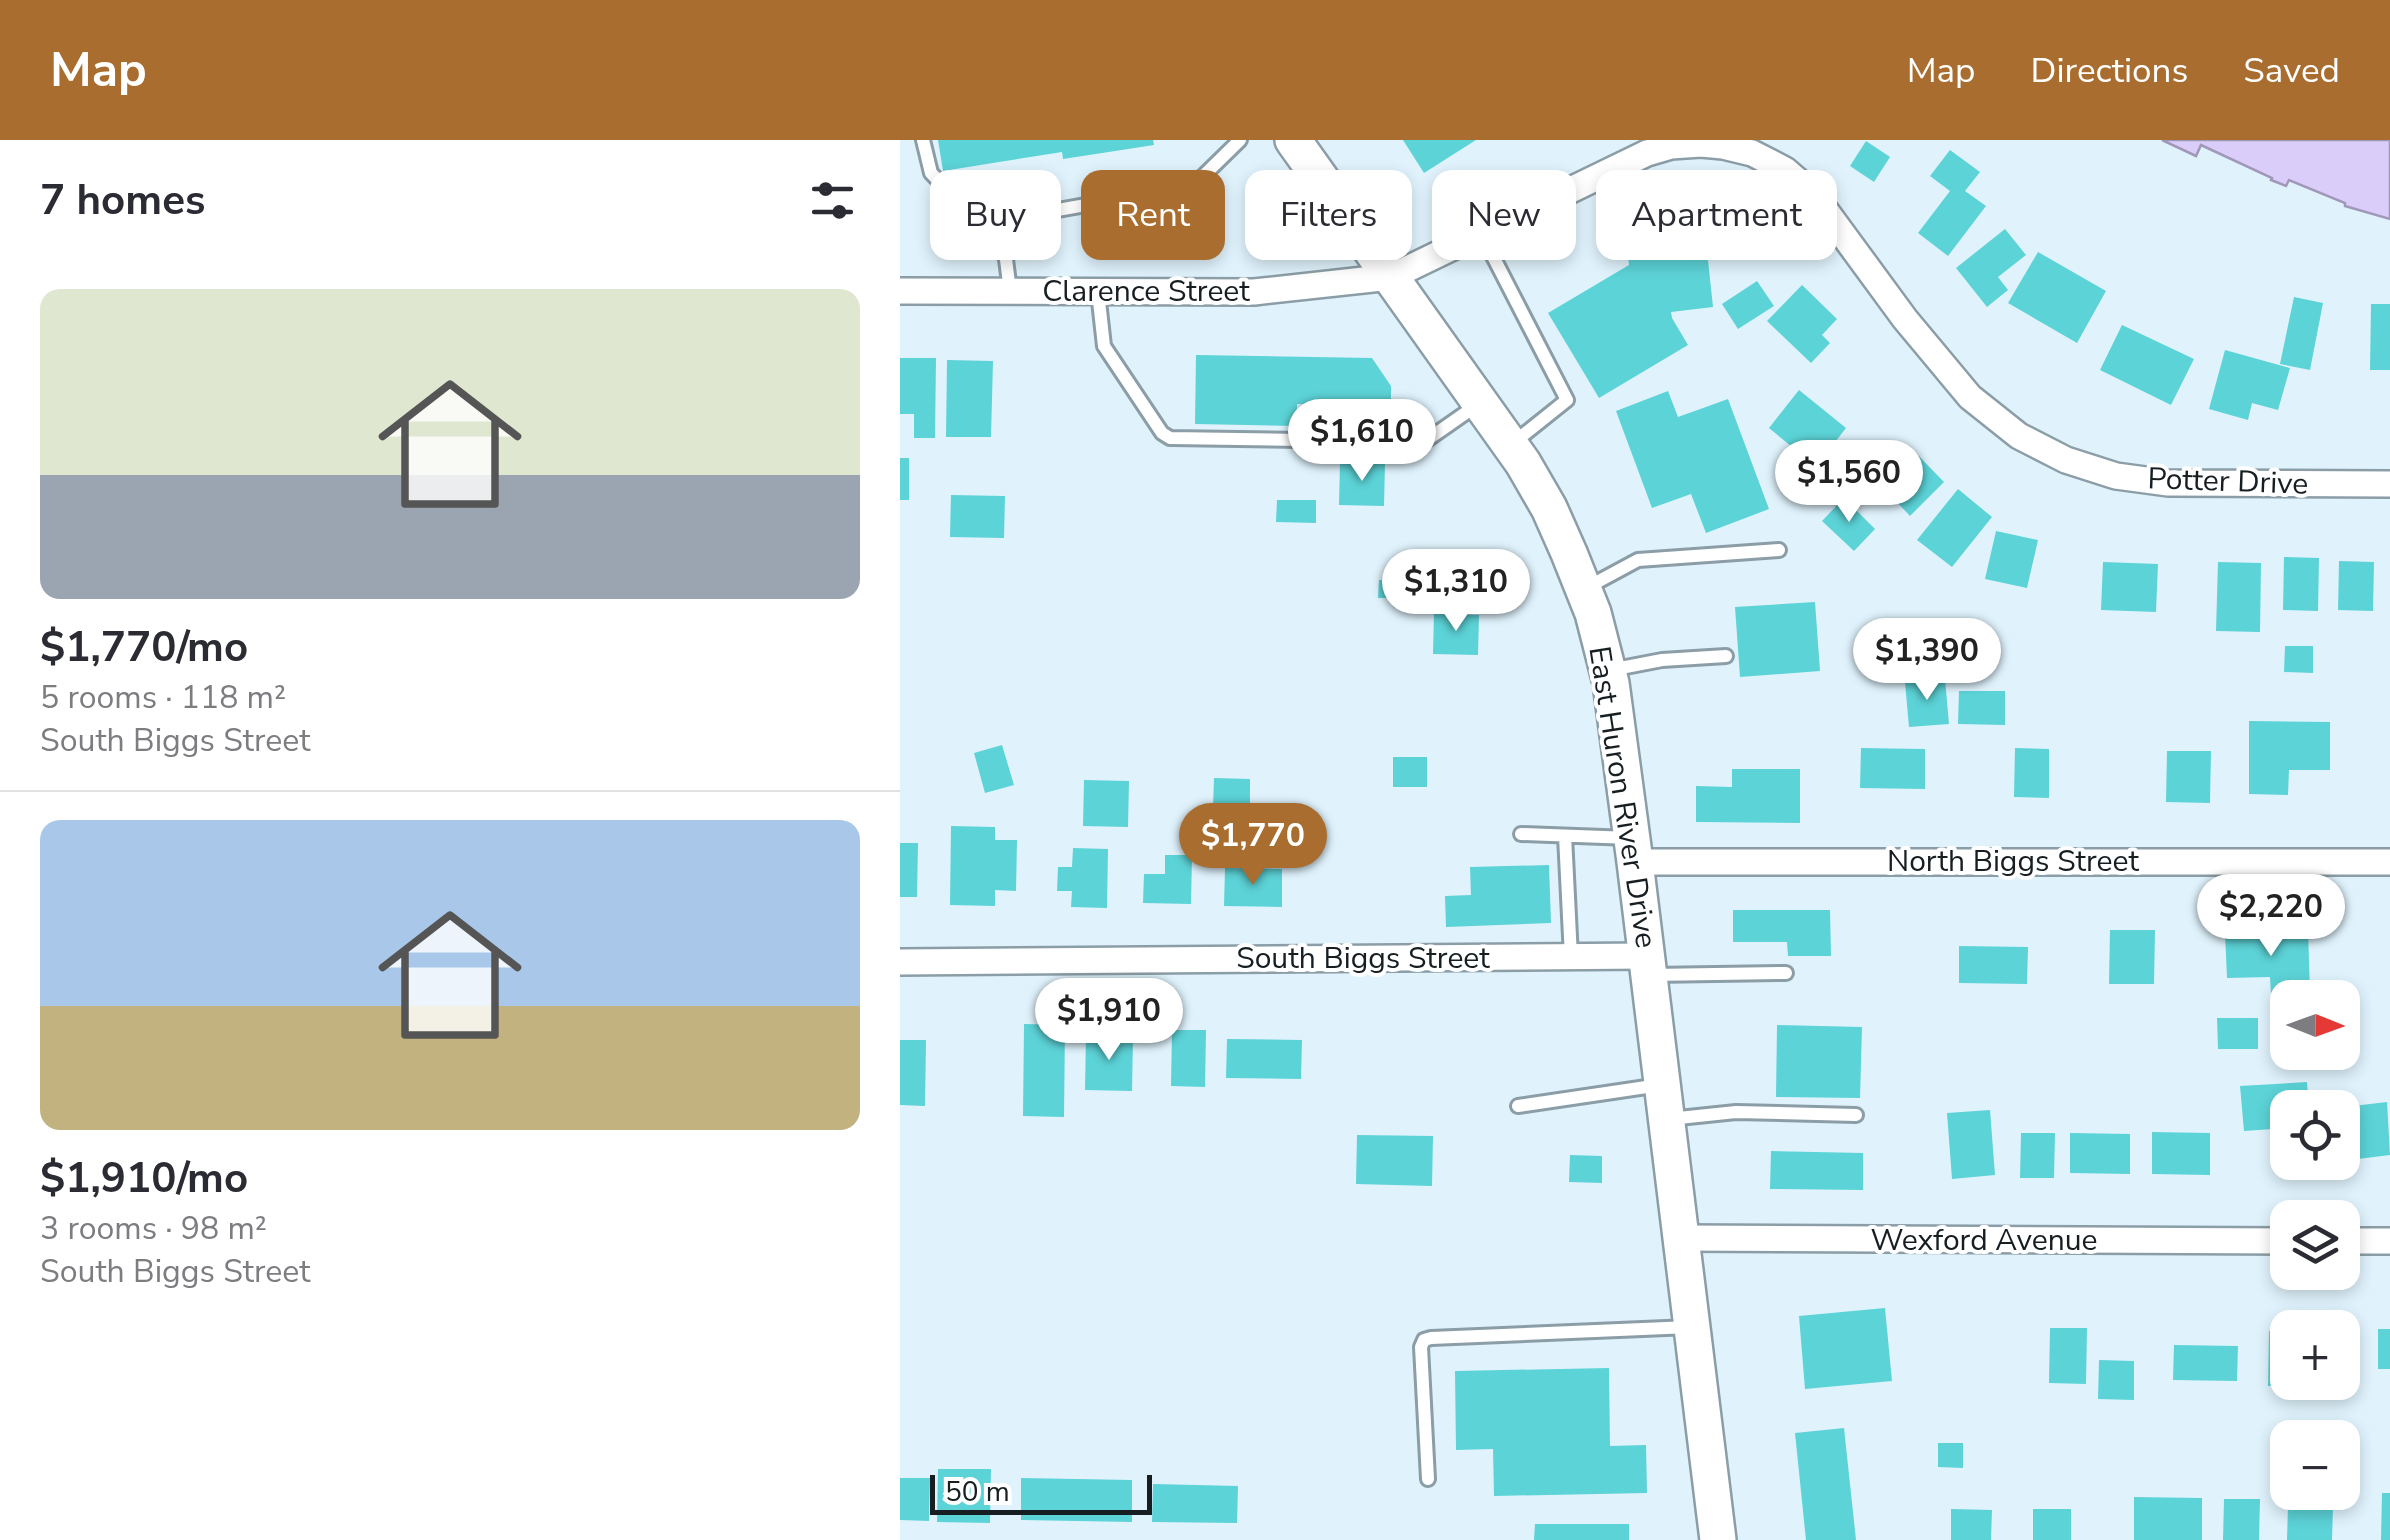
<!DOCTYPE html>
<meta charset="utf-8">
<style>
:root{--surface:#fff;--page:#f2f2f3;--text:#2b2b33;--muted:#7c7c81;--line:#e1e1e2;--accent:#a96e2f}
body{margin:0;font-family:"Nunito Sans",sans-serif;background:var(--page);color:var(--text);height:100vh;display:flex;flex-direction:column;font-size:38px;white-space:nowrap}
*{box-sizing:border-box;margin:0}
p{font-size:32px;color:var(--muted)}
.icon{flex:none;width:55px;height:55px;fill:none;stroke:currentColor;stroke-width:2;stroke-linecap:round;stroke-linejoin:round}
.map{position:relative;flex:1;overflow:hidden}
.side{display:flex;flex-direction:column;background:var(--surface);width:900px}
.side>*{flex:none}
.guide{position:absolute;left:30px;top:30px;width:950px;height:90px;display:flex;gap:20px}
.needle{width:65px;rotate:91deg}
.controls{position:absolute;left:1370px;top:840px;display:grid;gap:20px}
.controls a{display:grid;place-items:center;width:90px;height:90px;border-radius:20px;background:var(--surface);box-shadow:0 5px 15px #0003;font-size:50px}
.scale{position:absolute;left:30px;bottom:25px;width:222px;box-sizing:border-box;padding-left:10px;border:5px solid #171e22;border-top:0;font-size:28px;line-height:35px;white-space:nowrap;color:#171e22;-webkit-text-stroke:8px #fff;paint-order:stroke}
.price{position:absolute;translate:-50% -85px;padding:0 22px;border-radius:35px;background:#fff;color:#222;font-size:32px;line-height:65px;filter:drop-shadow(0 2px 5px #0008)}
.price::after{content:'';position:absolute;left:50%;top:60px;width:30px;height:22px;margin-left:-15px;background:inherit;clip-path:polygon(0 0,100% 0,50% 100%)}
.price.active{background:var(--accent);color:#fff}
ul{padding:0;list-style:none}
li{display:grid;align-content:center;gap:20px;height:530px;padding:0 40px}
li+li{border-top:2px solid var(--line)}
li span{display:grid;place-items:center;height:310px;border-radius:20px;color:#555}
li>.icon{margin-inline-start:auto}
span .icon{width:180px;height:180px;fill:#fffc;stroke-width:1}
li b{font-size:42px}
h2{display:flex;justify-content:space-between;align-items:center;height:120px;padding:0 40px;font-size:42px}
.tag{padding:0 35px;border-radius:20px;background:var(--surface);box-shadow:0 5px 15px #0003;font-size:35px;line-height:90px}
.tag.active{background:var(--accent);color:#fff}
header{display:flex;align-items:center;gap:60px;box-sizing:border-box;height:140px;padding:0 50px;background:var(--accent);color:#fff}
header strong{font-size:48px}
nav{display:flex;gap:55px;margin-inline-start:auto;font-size:35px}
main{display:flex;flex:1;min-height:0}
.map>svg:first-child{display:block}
.water{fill:#dacdfa;stroke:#a098b9;stroke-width:2.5}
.building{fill:#5cd3d7}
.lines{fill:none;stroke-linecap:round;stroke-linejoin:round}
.lane-casing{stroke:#8b9da6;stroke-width:18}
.street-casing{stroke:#8b9da6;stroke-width:30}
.secondary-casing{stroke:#8b9da6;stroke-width:40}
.lane{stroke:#fff;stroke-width:12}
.street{stroke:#fff;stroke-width:25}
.secondary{stroke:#fff;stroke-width:35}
.labels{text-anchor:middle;stroke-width:8;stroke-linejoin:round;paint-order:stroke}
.street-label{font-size:30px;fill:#171e22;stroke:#fff}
</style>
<header>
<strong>Map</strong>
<nav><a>Map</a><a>Directions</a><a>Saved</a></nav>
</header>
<main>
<section class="side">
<h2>7 homes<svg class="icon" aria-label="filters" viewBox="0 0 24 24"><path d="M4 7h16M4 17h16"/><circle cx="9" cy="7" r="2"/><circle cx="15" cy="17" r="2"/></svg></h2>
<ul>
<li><span style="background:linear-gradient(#dfe7d0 60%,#9aa5b1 0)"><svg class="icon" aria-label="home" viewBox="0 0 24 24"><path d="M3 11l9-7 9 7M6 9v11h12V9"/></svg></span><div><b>$1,770/mo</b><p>5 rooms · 118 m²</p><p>South Biggs Street</p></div></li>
<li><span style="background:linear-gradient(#a9c7e8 60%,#c2b280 0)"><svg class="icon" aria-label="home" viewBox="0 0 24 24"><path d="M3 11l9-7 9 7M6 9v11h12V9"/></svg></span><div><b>$1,910/mo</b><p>3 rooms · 98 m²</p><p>South Biggs Street</p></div></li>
</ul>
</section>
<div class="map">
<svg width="1490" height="1400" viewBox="0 0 1490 1400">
<rect width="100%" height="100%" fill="#e0f3fd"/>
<path class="water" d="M1262 0H1490V79L1445 66V63L1389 40 1386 46 1371 40 1372 38 1301 5 1296 16Z"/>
<path class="building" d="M38 0H253L254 5 163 19 162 12 43 31Z
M503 0H576L524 33Z
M966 1 990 17 974 42 950 26Z
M1050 10 1080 32 1065 51 1086 66 1048 116 1018 93 1050 51 1030 36Z
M754 67 761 78 763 97 805 92 813 167 771 172 772 178 788 205 699 258 648 173 729 125 727 107 717 90Z
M1105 89 1126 115 1098 137 1108 150 1087 167 1056 128Z
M1138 112 1206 151 1177 203 1108 163Z
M857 141 874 166 838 189 822 164Z
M902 145 937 179 922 195 930 203 911 223 867 181Z
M1394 157 1423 163 1410 230 1380 224Z
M1471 164H1490V230H1470Z
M1222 185 1294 219 1271 265 1200 230Z
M1325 210 1390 228 1378 270 1352 263 1348 280 1309 269Z
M296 215 472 218 491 246V266L397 264V286L295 284Z
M0 218H36L35 298H14V274H0Z
M47 220 93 221 91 297H46Z
M899 250 946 288 925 315 945 331 921 361 895 339 909 321 869 288Z
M768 251 778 277 828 259 869 369 806 393 791 354 752 368 716 271Z
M1012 309 1044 342 1010 376 978 342Z
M0 318H9V360H0Z
M440 322 485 323 484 366 439 365Z
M1058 349 1092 377 1052 427 1017 400Z
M51 355 105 356 104 398 50 397Z
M944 358 975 389 954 411 922 381Z
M377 360H416V383L376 382Z
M1096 391 1138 400 1127 448 1085 439Z
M1384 417 1419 418 1418 471 1383 470Z
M1439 421 1474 422 1473 471 1438 470Z
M1203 422 1258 424 1256 472 1201 470Z
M1318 422 1361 423 1360 492 1316 491Z
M479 440 512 441 513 458H478Z
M915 462 920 531 840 537 835 467Z
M534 474 579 475 578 515 533 514Z
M1385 506H1413V533L1384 532Z
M1045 539 1049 584 1009 587 1005 542Z
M1059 551H1105V585L1058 584Z
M1349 581 1430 582V630H1389L1388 655 1349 654Z
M102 605 114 645 85 653 74 613Z
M961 608 1025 609V649L960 648Z
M1115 608 1149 609V658L1114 657Z
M1267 611H1311L1310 663 1266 662Z
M493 617H527V647H493Z
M832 629H900V683L796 682V646L832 647Z
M314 638 350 639V668L313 667Z
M184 640 229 641 228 687 183 686Z
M51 686 95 687V700H117L116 751 95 750V766L50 765Z
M0 703H18L17 757H0Z
M173 708 208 709 207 768 171 767 172 751H157L158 727H172Z
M265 715H292L291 764 243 763 244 734H265Z
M649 725 651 783 546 787 545 756 571 755 570 727Z
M325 728 382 729V767L324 766Z
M833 770H930L931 816H888L887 802H833Z
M1210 790H1255L1254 844H1209Z
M1408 790 1410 852 1371 854 1370 837 1327 838 1325 793Z
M1059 806 1128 807 1127 844 1059 843Z
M1317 878H1358V909H1318Z
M124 884 165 885 164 977 123 976Z
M877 885 962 887 960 958 876 957Z
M272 890H306L305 947 271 946Z
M186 895 233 896 232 951 185 950Z
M327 899 402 900 401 939 326 938Z
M0 900H26L25 966 0 965Z
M1407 942 1409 968H1388V988L1344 991 1340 946Z
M1487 962 1490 1015 1450 1020 1444 967Z
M1090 970 1095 1035 1052 1039 1047 973Z
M1252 992 1310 993V1035L1252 1034Z
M1121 993H1155L1154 1038H1120Z
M1170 993 1230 994V1034L1170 1033Z
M457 995 533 996 532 1046 456 1044Z
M871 1011 963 1013V1050L870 1049Z
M670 1015 702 1016V1043L669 1042Z
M985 1168 992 1241 905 1249 899 1176Z
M1150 1188H1187L1186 1244 1149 1243Z
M1478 1189H1490V1229H1478Z
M1369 1191 1388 1192V1242H1446V1247L1368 1246Z
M1274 1205 1338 1206 1337 1241 1273 1240Z
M1199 1220 1234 1221V1260L1198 1259Z
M709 1228 710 1306 746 1305 747 1353 594 1356 593 1309 556 1310 555 1231Z
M944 1288 956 1400H906L895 1293Z
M1038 1303H1063V1328L1038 1327Z
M38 1329H91L90 1383 37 1382Z
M0 1338H30L29 1381 0 1380Z
M121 1338 232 1340V1382L121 1380Z
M253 1344 338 1346 337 1383 252 1382Z
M1482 1353H1490V1400H1481Z
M1234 1357 1302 1358V1400H1234Z
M1324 1359H1360L1359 1400H1323Z
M1388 1365 1433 1366 1432 1400H1387Z
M1051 1369 1092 1370 1091 1400H1051Z
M1133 1369H1171V1400H1133Z
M635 1384H729V1400H634Z"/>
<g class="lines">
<g class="lane-casing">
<path id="lane" d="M23 0 31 33 62 65 101 80 293 46 340 0
M101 80 110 151
M581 93 667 260 612 304
M198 152 204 206 262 293 270 298 524 302 577 265
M686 448 738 420 879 410
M710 530 762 520 826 516
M621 694 730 698
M665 696 671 817
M751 835 886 833
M618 966 760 945
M769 979 836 972 956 975
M528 1339 521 1207 524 1200 531 1198 790 1187"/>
</g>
<g class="street-casing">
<path id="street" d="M0 151 354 152 491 137 747 13 771 6 801 4 823 6 852 13 885 30 914 55 1005 179 1070 257 1119 296 1166 320 1216 336 1268 343 1490 344
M735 722H1490
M0 822 747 816
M781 1098 1388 1101
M1442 1101H1490"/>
</g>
<g class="secondary-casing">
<path id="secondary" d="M393 0 623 323 649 368 669 413 693 473 711 543 735 722 818 1400"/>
</g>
<use href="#lane" class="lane"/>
<use href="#street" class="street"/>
<use href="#secondary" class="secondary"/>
</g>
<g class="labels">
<g class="street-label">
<text x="246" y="161">Clarence Street</text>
<text transform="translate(1328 341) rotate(2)" y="10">Potter Drive</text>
<text transform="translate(723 657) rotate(81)" y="10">East Huron River Drive</text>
<text x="1113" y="731">North Biggs Street</text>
<text x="463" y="828">South Biggs Street</text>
<text x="1084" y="1110">Wexford Avenue</text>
</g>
</g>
</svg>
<div class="controls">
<a><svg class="needle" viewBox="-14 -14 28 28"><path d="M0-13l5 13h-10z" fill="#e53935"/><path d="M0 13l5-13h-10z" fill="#7c7c81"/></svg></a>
<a><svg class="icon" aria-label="locate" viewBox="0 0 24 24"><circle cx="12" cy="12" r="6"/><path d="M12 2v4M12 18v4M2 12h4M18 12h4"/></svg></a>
<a><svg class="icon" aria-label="layers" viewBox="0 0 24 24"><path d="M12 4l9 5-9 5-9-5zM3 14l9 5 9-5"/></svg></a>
<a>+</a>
<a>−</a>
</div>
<div class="scale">50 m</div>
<b class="price" style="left:462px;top:344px">$1,610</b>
<b class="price" style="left:949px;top:385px">$1,560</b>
<b class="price" style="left:556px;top:494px">$1,310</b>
<b class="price" style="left:1027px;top:563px">$1,390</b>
<b class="price active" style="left:353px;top:748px">$1,770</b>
<b class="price" style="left:1371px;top:819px">$2,220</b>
<b class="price" style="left:209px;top:923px">$1,910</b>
<div class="guide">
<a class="tag">Buy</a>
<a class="tag active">Rent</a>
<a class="tag">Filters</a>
<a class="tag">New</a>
<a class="tag">Apartment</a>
</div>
</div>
</main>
